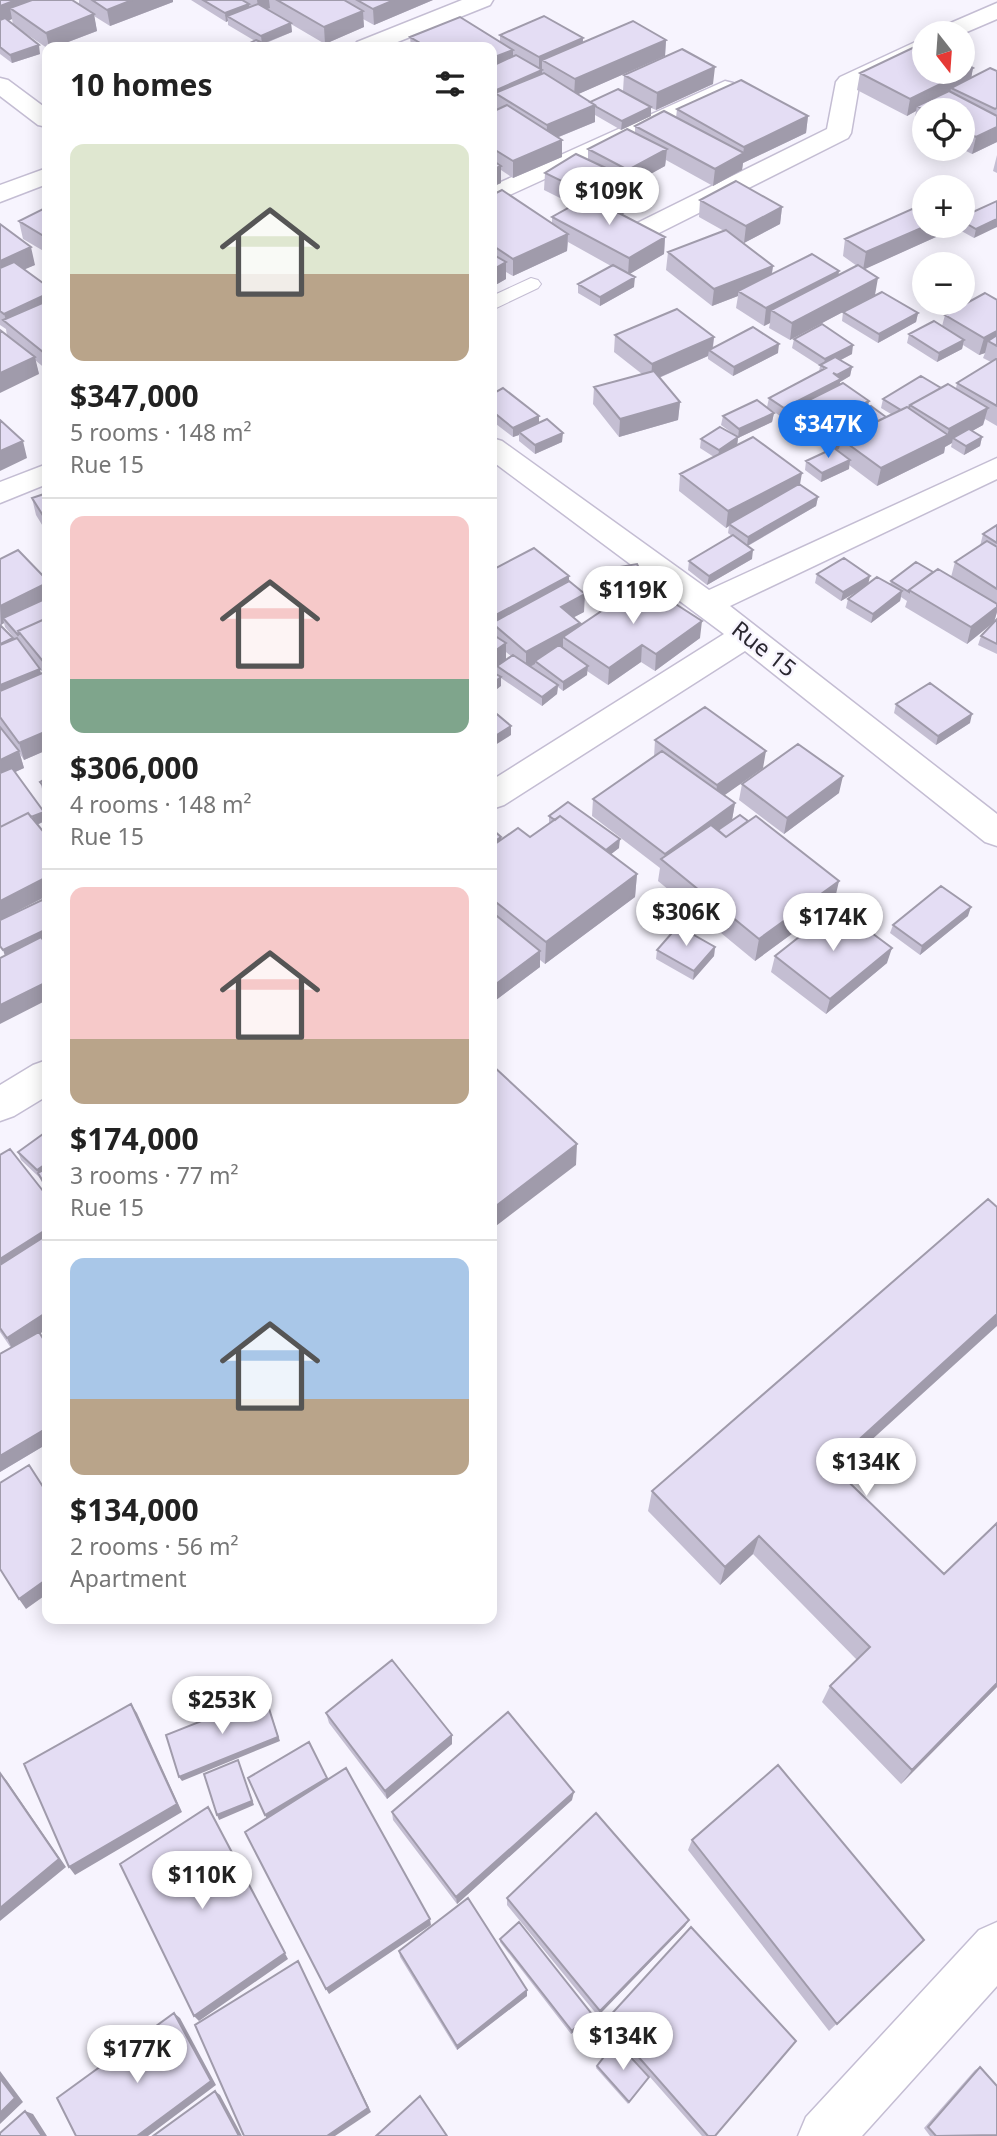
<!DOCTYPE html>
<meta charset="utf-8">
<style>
:root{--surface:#fff;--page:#f6f6f6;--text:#222;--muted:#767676;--line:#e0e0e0;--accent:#1a73e8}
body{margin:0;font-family:"Noto Sans",sans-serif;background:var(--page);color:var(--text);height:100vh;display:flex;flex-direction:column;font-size:26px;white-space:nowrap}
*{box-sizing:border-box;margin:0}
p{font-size:23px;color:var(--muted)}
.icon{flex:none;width:38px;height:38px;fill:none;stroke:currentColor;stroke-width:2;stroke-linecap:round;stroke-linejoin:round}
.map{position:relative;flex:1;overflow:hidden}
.panel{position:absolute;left:42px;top:42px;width:455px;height:1582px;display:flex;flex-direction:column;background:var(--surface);border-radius:14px;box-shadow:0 4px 18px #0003}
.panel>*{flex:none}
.needle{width:46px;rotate:163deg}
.tools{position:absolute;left:912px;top:21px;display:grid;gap:14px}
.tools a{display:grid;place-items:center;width:63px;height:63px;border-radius:50%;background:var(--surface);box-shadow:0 4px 18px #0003;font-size:35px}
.price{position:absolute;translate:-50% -60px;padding:0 16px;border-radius:24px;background:#fff;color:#222;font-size:23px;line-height:46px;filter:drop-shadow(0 2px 4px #0008)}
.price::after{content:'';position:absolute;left:50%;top:42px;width:21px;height:16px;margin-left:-10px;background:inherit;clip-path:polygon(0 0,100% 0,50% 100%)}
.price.active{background:var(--accent);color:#fff}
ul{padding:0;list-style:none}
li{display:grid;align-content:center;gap:14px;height:371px;padding:0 28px}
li+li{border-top:2px solid var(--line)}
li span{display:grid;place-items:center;height:217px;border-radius:14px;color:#555}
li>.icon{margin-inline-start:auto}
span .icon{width:126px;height:126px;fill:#fffc;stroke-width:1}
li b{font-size:30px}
h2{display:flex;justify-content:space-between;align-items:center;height:84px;padding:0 28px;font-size:30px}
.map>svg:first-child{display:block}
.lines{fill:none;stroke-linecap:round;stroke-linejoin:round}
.service-casing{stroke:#c4bdd3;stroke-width:2}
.minor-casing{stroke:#c4bdd3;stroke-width:3}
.service{fill:#fff;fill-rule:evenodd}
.minor{fill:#fff;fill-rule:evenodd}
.wall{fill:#c4bed2;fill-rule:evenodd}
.shaded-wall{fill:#a09bab}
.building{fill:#e4ddf4;stroke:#a09bab;stroke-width:2}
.labels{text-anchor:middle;stroke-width:5;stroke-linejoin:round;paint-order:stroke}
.street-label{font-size:23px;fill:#2a2730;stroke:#f7f4fe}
</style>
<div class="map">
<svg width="997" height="2136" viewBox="0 0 997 2136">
<rect width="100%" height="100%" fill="#f7f4fe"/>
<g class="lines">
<g class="service-casing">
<path id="service" d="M531 278 538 280 541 284 538 288 492 310V296Z"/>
</g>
<g class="minor-casing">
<path id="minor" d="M462 0H493L490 5 385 47H353L357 42Z
M997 3V19L962 34 936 33 939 28Z
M924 38V54L859 86 851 133 848 138 643 241 634 243 625 241 621 235 625 229 827 129 836 82 840 77Z
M0 78 8 80 47 109V127L38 125 0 96Z
M725 81 733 83 737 88 733 93 492 203V186Z
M47 168V184L0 202V185Z
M492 438 502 441 709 590 997 458V479L730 606 997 814V846L985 842 745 651 504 805 492 809V780L724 634 492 461Z
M47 464V484L0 503V482Z
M47 1060V1096L14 1116 0 1121V1085L33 1065Z
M997 1922V1986L862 2136H798L806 2117 979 1930Z"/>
</g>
<use href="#service" class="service"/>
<use href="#minor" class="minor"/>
</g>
<path class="wall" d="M0 0 79 5V0H173V2L110 26 94 16 97 31 55 47 47 48 13 25 12 19 8 21 40 54 12 63 0 54Z
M191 0H433L374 25 363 19 364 27 325 44 291 24 292 32 264 44 255 41 228 25V21L226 22Z
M500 35 583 38V42L666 40 665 56 578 94 590 102 623 91 624 75 713 84 656 110 651 108V116L621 130 595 115V122L559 137 562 157 513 178 501 170V183L492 187V112L495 110V107L492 109V47H411L410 37 500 42Z
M973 68 971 77 997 71V142L972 154 962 149V110H924V128L914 123 916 111 907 116 857 90 860 73Z
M677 109 808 116 806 133 743 163 742 170 713 186 666 160 665 166 636 182 641 202 622 214 665 237 664 254 629 274 634 287 600 306 578 293V284L611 266 568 242 567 251 513 276 506 272V279L492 287V195L552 223V217L574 205 544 190 545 173 588 160V149L635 133V126L676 118Z
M997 155V173L993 171Z
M700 200 782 207 780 224 744 243 736 238 773 266 772 274 839 275 857 266 843 256 845 239 924 226H938L936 237 864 269 875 295 790 340 769 328 770 323 764 326 736 308 738 296 712 306 666 270 668 252 724 231 699 217Z
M997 201 974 238 956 228 957 226H962V217Z
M47 207V253L23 239 19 221Z
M0 224 35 265 24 269 47 370 35 360 39 374 7 336 6 329 0 325Z
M997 300V426L985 419 983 425 972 431 982 437 980 446 964 455 951 447 952 443 945 447 944 453 877 486 849 465V469L821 482 805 470 806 461 827 451 815 442 816 436 813 437 788 419V415L783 418 767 407 769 398 819 372 820 366 792 348 794 339 852 354 841 360 852 367 850 376 840 382V385L869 401 867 408 886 417 891 414 881 408 883 399 941 388H956L957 383 991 362 983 358 985 353 979 355 963 345 962 349 937 362 907 343 909 334 942 326 945 315Z
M843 312 918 313 916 322 878 343 842 321Z
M615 335 714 337 713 348 778 353 733 376 708 359V356L659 378 680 402 678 420 619 437 593 404 594 387 642 374 614 352Z
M492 394 539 416V423L562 442 535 454 519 441V435L513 437 492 421Z
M774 413 772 422 738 438 737 445 818 497 816 506 748 546 752 559 707 585 688 570 689 561 732 536 728 533 729 526 726 528 679 491 680 474 714 457 700 448 701 439 732 433 721 425 723 416Z
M47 493V533L36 515 32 498Z
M997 525V612L994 622 967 644 905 607 907 601 901 597 900 601 871 623 846 608 848 599 863 588 841 601 815 583 817 574 868 584H890L891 581 933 572 951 577 955 562 980 546 983 534Z
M0 559 47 580V750L24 760 20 754 24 768 15 772 47 820 37 825 0 920V625L13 638V640L15 639 5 627 4 623 1 625 0 624ZM31 658 43 673 41 674Z
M492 570 569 576V581L584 612 574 617 580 623V625L618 600 606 602 596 580V571L647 586 700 638 655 671 641 662 608 685 587 671V675L563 691 558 687 557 694 542 706 501 678V686L497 675V667L492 670ZM506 652 511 656 506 660Z
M997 619V654L978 645 981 636Z
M896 704 970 723 936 745 894 713Z
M655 740 763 768 724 795 735 803 732 820 721 828 834 903 755 961 658 881 660 868 592 816 593 799 654 757Z
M47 778V801L45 799 40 782Z
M742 784 839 793 784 834 739 800Z
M549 816 619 848 611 854 637 874 635 897 545 964 540 960V967L492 1003V829L501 839 530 837 549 823Z
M968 916 920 955 890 933 893 925Z
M715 947 714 956 693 980 656 959 657 950Z
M775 956 887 963 826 1014 771 972Z
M47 1138V1191L39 1177 21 1160 18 1152Z
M0 1155 47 1196V1329L40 1333 47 1345V1444L0 1472 2 1352 11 1348 0 1332Z
M837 1471 997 1687 901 1784 822 1702 830 1686 857 1660 753 1554 720 1585 648 1511 652 1491Z
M326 1713 452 1744 387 1799 329 1723Z
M572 1800 457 1904 393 1820 392 1812Z
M692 1840 924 1940 829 2031 688 1850Z
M507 1898 689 1920 685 1926 598 2016 507 1905Z
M500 1939 591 2013V2016L571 2034 500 1942Z
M399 1951 527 1990V1996L457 2050 400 1957Z
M606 2020 715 2136H702L604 2025Z
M597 2066 649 2077 628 2104 596 2068Z
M980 2067 996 2136H930L924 2128 975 2070Z"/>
<path class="shaded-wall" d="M16 0H49L10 8 12 19 0 24V6Z
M132 0H173V2L110 26 107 10Z
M257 0H269L270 8 259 12Z
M394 0H433L374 25 373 9Z
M249 4 250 13 227 16 228 21 226 22 225 13Z
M363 11 364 27 325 44 324 27Z
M94 14 97 31 55 47H49L46 33Z
M291 23 292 32 262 44 261 36Z
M583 38 582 55 542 60V87L495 93V107L492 109V92L539 71V57Z
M666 40 665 56 574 96 575 79Z
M39 45 40 54 12 63 10 55Z
M513 50V66L492 75V58Z
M715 67 713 84 656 110 657 93Z
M973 68 970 85 951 88 950 94 917 106 916 111 907 116 910 99Z
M595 105V122L546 142 547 125Z
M651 107V116L621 130 622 121Z
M808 116 806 133 743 163 742 170 713 186 715 169 743 154 744 147Z
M997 127V142L972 154 976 137Z
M562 140V157L513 178V161Z
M667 149 665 166 627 187 628 170Z
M501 166V183L492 187V170Z
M642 185 641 202 611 222V205Z
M782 207 780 224 744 243 746 226Z
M997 219V227L974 238 976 229Z
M926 226H938L936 237 863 270 866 252Z
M568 234 567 251 513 276V259Z
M665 237 664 254 628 275 629 258Z
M31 247 35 265 0 280V261Z
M506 262V279L492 287V270Z
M773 266 770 283 738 291V296L712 306 714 289Z
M839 271 837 288 771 310 770 323 764 326 766 308Z
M635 277 634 287 600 306V297Z
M878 278 875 295 790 340 792 323Z
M47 294V313L7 323 4 314Z
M918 313 916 322 878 343 879 334Z
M997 331V346L988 341 985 353 979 355 984 338Z
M714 337 712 352 709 350 708 356 651 381 652 364Z
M964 340 962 349 937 362 939 353Z
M779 344 778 353 733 376 734 367Z
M853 345 852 354 823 369 825 359Z
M47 350V370L43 352Z
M35 357 39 374 0 393V373Z
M852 367 850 376 840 382 839 388 789 410 788 415 783 418 784 408Z
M869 401 867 410 816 433V436L813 437 815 428Z
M680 402 678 420 619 437 620 419Z
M988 408 983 425 956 440 953 438 952 443 945 447 944 453 877 486 881 468 947 436 949 429Z
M774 413 772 422 738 438 737 446 718 459 719 450 738 438 739 429Z
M539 416V425L519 432V435L513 437V428Z
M563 433 562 442 535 454V445Z
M982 437 980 446 964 455 966 446Z
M841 440 839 449 830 453 832 444Z
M23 441 27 458 0 471V451Z
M850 460 849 469 821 482 822 473Z
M802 473 799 490 729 524V526L726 528 728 511Z
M818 497 816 506 747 546 748 537Z
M753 550 752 559 707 585 709 576Z
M569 576V593L494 625V616Z
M870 576 868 585 841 601 843 592Z
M47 583V603L3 618 4 623 1 625 0 606Z
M647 585V595L606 602 607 593Z
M902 591 900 601 871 623 873 614Z
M585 594 584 612 561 624V607Z
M997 607V612L994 622 967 644 971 627Z
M702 621 700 638 655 671 656 654Z
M580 623 579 640 563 637V649L535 661V664L526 669V652Z
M506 643V660L492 670V653Z
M642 645 641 662 608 685 609 668Z
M588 666 587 675 563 691V682Z
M40 669 44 686 0 704V685Z
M501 677V686L492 693V684Z
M558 685 557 694 542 706V697Z
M972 714 970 723 936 745 938 736Z
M511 726V735L492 747V738Z
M47 731V750L24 760 19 743Z
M19 751 24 768 0 779V760Z
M766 751 763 768 715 802 717 785Z
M843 776 839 793 784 834 787 818Z
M735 803 732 820 669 866 664 862 665 854Z
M44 812 47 820 6 839 3 831Z
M501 837V853L492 859V843Z
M620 839 619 848 601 862 602 853Z
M637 874 635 897 545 964 546 942Z
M47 877V896L0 920V901Z
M839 881 834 903 755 961 759 939Z
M971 907 968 916 920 955 922 946Z
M47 929V939L6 959 3 950Z
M715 947 714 956 693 980 694 971Z
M892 948 887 963 826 1014 830 999Z
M540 951V967L492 1003V987Z
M47 982V1000L0 1024V1005Z
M577 1144 576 1165 492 1229V1209Z
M47 1163V1173L40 1178 37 1170Z
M47 1229V1247L0 1277V1259Z
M47 1312V1329L13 1351 7 1338Z
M997 1314V1326L823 1484 831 1465Z
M47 1428V1444L0 1472V1456Z
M759 1536 753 1554 720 1585 725 1567Z
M47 1579V1594L26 1609 19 1599Z
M997 1683V1687L901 1784 912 1770Z
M265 1696 280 1741 182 1781 179 1777Z
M131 1704 137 1713 182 1812 75 1875 69 1867Z
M452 1735V1744L387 1799 385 1791Z
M238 1760 254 1805 219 1820 217 1815Z
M0 1773 7 1781 66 1867 0 1921Z
M327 1778 328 1783 267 1819 265 1815Z
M574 1792 572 1800 457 1904 456 1897Z
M208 1807 288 1959 199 2021 194 2016Z
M430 1919 431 1925 329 1994 326 1989Z
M689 1920 685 1926 598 2016 600 2011Z
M301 1967 371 2112 335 2136H327Z
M527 1990V1996L457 2050V2046Z
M174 2013 180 2018 216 2085 148 2136H137Z
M591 2013V2016L571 2034 572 2031Z
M0 2071 23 2102 0 2124Z
M215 2091 220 2095 242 2136H239Z
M25 2111 33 2114 47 2136H42Z"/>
<path class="building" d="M0 0H16L0 6Z
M32 0H72L94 14 46 33 10 8Z
M92 0H132L107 10Z
M203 0H242L249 4 225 13Z
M277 0H344L363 11 324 27Z
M357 0H394L373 9Z
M258 4 291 23 261 36 227 16Z
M544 16 583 38 539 57 500 35Z
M460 17 513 50 492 58V47H427L410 37Z
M5 18 39 45 10 55 0 47V20Z
M633 21 666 40 575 79 542 60Z
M256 40 272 47H242Z
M923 43 924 44V72H962V62L973 68 910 99 860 73Z
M682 49 715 67 657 93 624 75Z
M516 55 542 70 492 92V66Z
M990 68 997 71V108L995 109 951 88Z
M544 73 595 105 547 125 495 93Z
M741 80 808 116 744 147 677 109Z
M618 89 651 107 622 121 595 106V105L590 102Z
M949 91 997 116V127L976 137 962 130V110H925L917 106Z
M507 105 562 140 513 161 492 148V112Z
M664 111 744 153 715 169 635 126Z
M627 129 667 149 628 170 588 149Z
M576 154 642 185 611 205 545 173Z
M492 160 501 166 492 170Z
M736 181 782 207 746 226 700 200Z
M502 190 568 234 513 259 492 245V195Z
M588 197 665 237 629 258 552 217Z
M997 201V219L976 229 962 221V217Z
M47 207V238L19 221Z
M912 209 924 214V226H926L866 252 845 239Z
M0 224 31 247 0 261Z
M726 230 773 266 714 289 668 252Z
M492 254 506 262 492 270Z
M812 254 839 271 766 308 738 291Z
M14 262 47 286V294L4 314 0 311V268Z
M613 265 635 277 600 297 578 284Z
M858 265 878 278 792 323 771 310Z
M882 292 918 313 879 334 843 312Z
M985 293 997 300V331L984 338 945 315Z
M47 301V350L43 352 3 320Z
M677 309 714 337 652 364 615 335Z
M934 321 964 340 939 353 909 334Z
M822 324 853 345 825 359 794 339Z
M753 327 779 344 734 367 709 350Z
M0 330 35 357 0 373Z
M997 335V346L988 341Z
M835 357 852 367 837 375 833 373 841 379 784 408 769 398 826 368 820 365Z
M996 359H997V406L957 383Z
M654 371 680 402 620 419 594 387Z
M921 376 941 388 910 405 909 408 907 407 901 410 883 399Z
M843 383 869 401 815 428 789 410Z
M948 384 988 408 949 429 910 405Z
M503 388 539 416 513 428 492 411V394Z
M757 400 774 413 739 429 723 416Z
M871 406 886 417 832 444 816 433Z
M907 407 948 435 881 468 841 439Z
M547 419 563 433 535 445 519 432Z
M0 420 23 441 0 451Z
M720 427 738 437 719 450 701 439Z
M969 429 982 437 966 446 953 438Z
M753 437 802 473 728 511 680 474Z
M834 448 850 460 822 473 806 461Z
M799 484 818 497 748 537 729 524Z
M47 493V522L32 498Z
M997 525V543L983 534Z
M733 535 753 550 709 576 689 561Z
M987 541 997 547V589L955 562Z
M534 548 569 576 494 616 492 614V570Z
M18 550 47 580V583L0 606V559Z
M844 558 870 576 843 592 817 574Z
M916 562 933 572 909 590V592L891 581Z
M637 564 647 585 643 583 636 588 607 593 596 571Z
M938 569 997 604V607L971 627 909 590Z
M877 577 902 591 873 614 848 599Z
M569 581 585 594 561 607 580 623 526 652 492 623Z
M643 583 702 621 656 654 642 645 609 668 563 637Z
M47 598V618L18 631 19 634 18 635 3 618Z
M47 618V665H46L18 631Z
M997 619V644L981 636Z
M0 625 13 638 0 644Z
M492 634 506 643 492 653Z
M17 638 40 669 0 685V645Z
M559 645 588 666 563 682 535 661Z
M513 655 558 685 542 697 497 666Z
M47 671V731L19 743 0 717V691Z
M492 672 501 677 492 684Z
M930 683 972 714 938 736 896 704Z
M705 707 766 751 717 785 655 740Z
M492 710 511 726 492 738Z
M0 727 19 751 0 760Z
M798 744 843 776 787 818 742 784Z
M662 751 735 803 665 854 593 799Z
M12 768 44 812 31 817 28 813 0 827V773Z
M47 778V790L40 782Z
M568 802 620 839 606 850 560 816 555 820 549 816Z
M28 813 47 836V877L0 901V827Z
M740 815 748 821 726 837 718 830Z
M560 816 637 874 546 942 492 899V846L518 828 530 837Z
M756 816 839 881 759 939 661 859 711 825 726 837Z
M492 829 501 837 492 843Z
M941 886 971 907 922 946 893 925Z
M42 900 47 908V929L3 950 0 946V920Z
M837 907 892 948 830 999 775 956Z
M492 912 540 951 492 987Z
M678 926 715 947 694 971 657 950Z
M41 937 47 946V982L0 1005V958Z
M492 1065 577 1144 492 1209Z
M43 1134 47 1138V1163L37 1170 18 1152Z
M10 1149 47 1196V1229L0 1259V1155Z
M47 1168V1188L38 1173Z
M988 1199 997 1207V1314L831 1465 944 1574 997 1523V1683L912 1770 830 1686 870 1647 759 1536 725 1567 652 1491Z
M47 1235V1312L7 1338 0 1328V1265Z
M39 1332 47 1345V1428L0 1456V1354Z
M29 1465 47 1493V1579L19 1599 0 1569V1483Z
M392 1660 452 1735 385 1791 326 1713Z
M265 1696 278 1737 179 1777 166 1735Z
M131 1704 177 1804 69 1867 24 1764Z
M508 1712 574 1792 456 1897 392 1812Z
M309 1742 327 1778 265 1815 248 1778Z
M238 1760 252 1801 217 1815 204 1774Z
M778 1765 924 1940 837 2024 692 1840Z
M346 1768 430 1919 326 1989 245 1832Z
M0 1773 59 1859 0 1908Z
M208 1807 285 1953 194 2016 120 1864Z
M596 1813 689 1920 600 2011 507 1898Z
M468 1898 527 1990 457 2046 399 1951Z
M519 1922 591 2013 572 2031 500 1939Z
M691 1927 796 2041 715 2136H708L606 2020Z
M298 1961 368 2108 327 2136H244L195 2025Z
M174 2013 211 2081 137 2136H76L57 2098Z
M616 2041 649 2077 629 2102 597 2066Z
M980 2067 997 2086V2135L936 2136 928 2127Z
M0 2078 15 2098 0 2113Z
M215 2091 239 2136H153Z
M420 2096 447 2136H376Z
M25 2111 42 2136H0V2133Z"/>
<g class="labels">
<g class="street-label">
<text transform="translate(764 649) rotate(38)" y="8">Rue 15</text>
</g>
</g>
</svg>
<div class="tools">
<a><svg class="needle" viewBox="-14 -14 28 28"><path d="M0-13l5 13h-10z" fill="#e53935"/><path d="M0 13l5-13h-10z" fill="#767676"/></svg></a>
<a><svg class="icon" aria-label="locate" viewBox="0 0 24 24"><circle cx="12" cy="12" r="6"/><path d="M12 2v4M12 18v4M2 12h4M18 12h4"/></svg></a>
<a>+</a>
<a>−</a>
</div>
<b class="price" style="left:609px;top:227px">$109K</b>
<b class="price active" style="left:828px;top:460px">$347K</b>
<b class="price" style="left:633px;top:626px">$119K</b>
<b class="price" style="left:686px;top:948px">$306K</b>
<b class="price" style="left:833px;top:953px">$174K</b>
<b class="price" style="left:866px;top:1498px">$134K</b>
<b class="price" style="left:222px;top:1736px">$253K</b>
<b class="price" style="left:202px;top:1911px">$110K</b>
<b class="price" style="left:623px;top:2072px">$134K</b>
<b class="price" style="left:137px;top:2085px">$177K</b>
<section class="panel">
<h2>10 homes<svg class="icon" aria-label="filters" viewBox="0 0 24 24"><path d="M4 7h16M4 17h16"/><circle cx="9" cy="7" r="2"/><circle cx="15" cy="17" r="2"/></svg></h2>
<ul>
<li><span style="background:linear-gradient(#dfe7d0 60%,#b9a48a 0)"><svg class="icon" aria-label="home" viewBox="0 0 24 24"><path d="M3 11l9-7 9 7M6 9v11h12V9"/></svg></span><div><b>$347,000</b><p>5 rooms · 148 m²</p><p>Rue 15</p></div></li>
<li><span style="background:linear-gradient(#f6c9c9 75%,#7fa58c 0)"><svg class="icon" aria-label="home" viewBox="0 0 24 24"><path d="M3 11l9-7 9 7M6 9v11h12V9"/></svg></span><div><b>$306,000</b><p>4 rooms · 148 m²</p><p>Rue 15</p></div></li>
<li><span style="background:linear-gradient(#f6c9c9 70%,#b9a48a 0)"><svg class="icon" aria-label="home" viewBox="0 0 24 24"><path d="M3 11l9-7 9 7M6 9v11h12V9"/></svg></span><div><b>$174,000</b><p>3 rooms · 77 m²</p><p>Rue 15</p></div></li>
<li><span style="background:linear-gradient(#a9c7e8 65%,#b9a48a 0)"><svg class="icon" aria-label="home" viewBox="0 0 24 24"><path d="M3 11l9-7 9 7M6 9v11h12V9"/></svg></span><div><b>$134,000</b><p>2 rooms · 56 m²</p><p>Apartment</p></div></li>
</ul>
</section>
</div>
